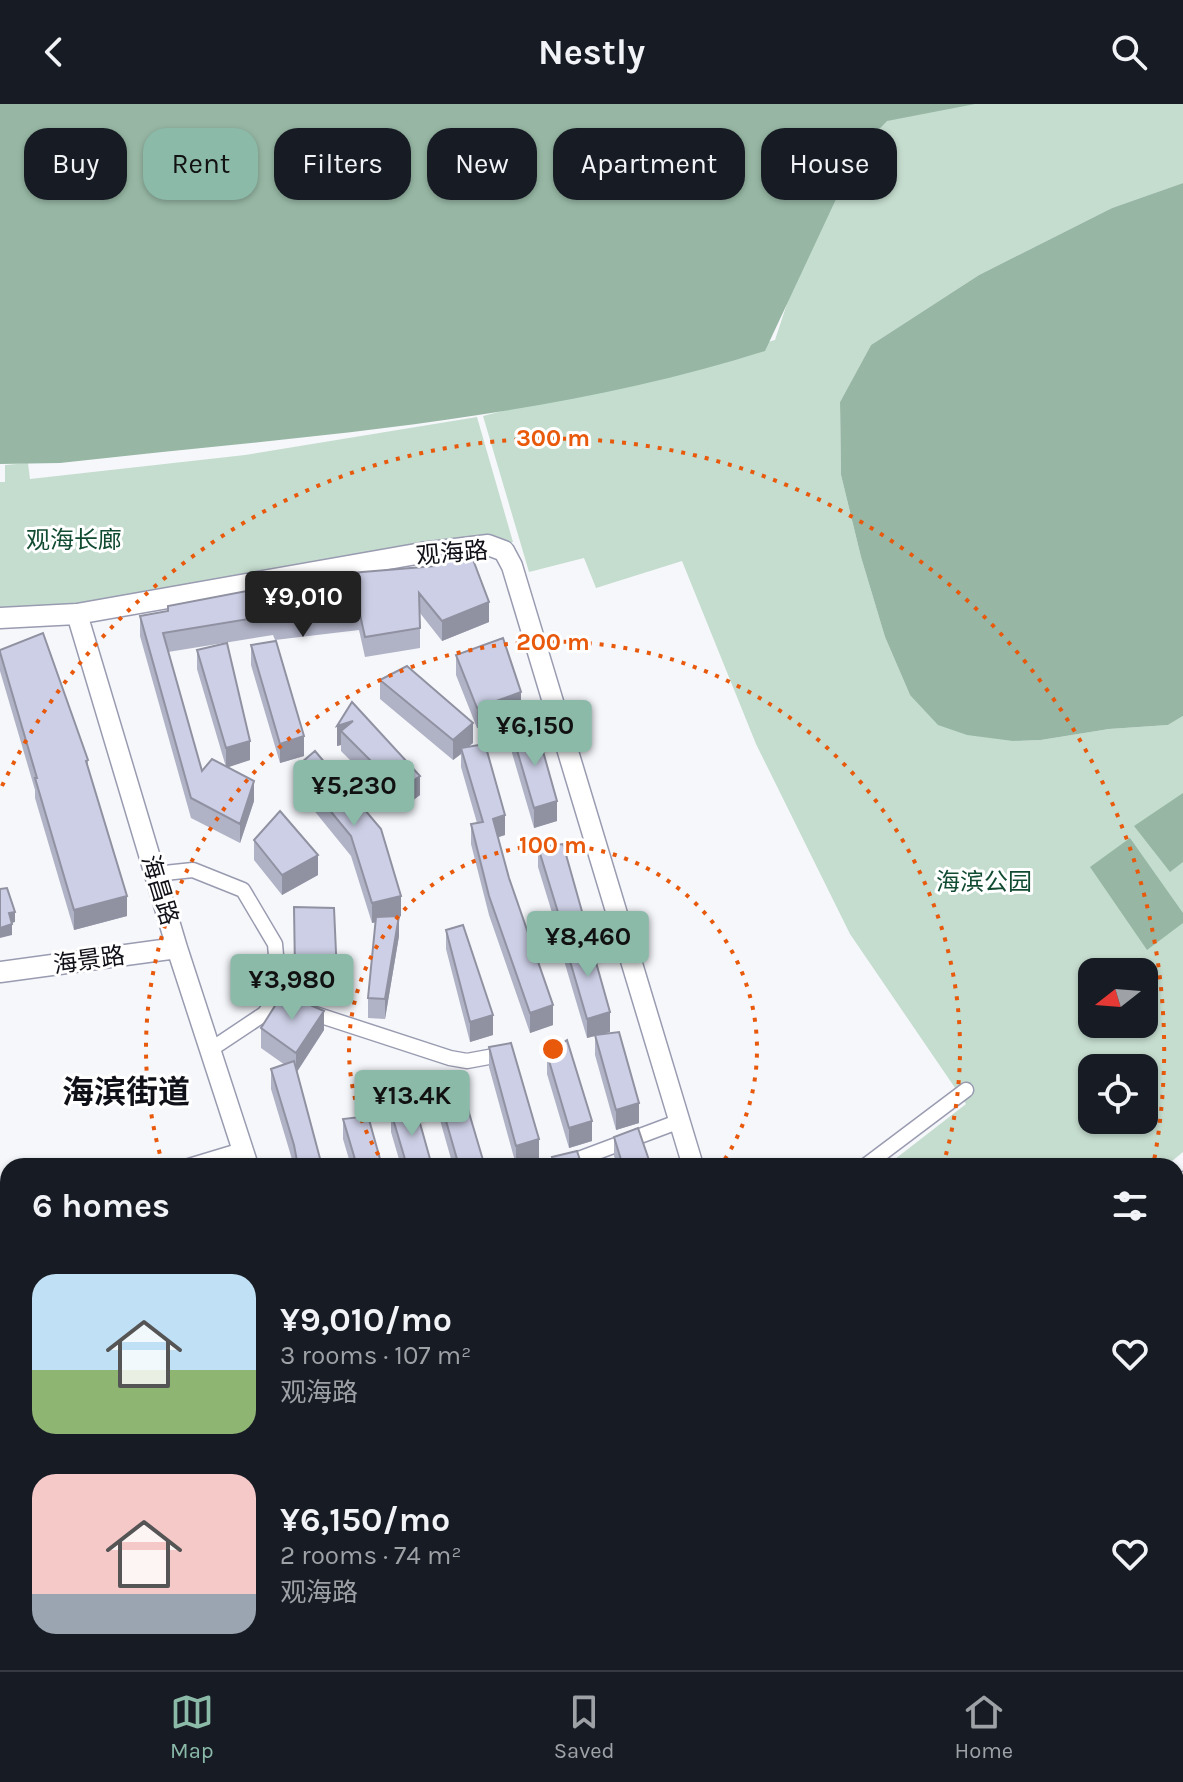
<!DOCTYPE html>
<meta charset="utf-8">
<style>
:root{--surface:#171b24;--page:#242831;--text:#f1f3f6;--muted:#9ea1a6;--line:#363941;--accent:#8bbaa9}
body{margin:0;font-family:Karla,"Noto Sans SC",sans-serif;background:var(--page);color:var(--text);height:100vh;display:flex;flex-direction:column;font-size:30px;white-space:nowrap}
*{box-sizing:border-box;margin:0}
p{font-size:26px;color:var(--muted)}
.icon{flex:none;width:44px;height:44px;fill:none;stroke:currentColor;stroke-width:2;stroke-linecap:round;stroke-linejoin:round}
.map{position:relative;flex:1;overflow:hidden}
.details{position:absolute;left:0px;top:1054px;width:1184px;height:512px;display:flex;flex-direction:column;background:var(--surface);border-radius:24px 24px 0 0;box-shadow:0 2px 6px #0004}
.details>*{flex:none}
.top-card{position:absolute;left:24px;top:24px;width:1136px;height:72px;display:flex;gap:16px}
.needle{width:52px;rotate:253deg}
.fabs{position:absolute;left:1078px;top:854px;display:grid;gap:16px}
.fabs a{display:grid;place-items:center;width:80px;height:80px;border-radius:16px;background:var(--surface);box-shadow:0 2px 6px #0004;font-size:40px}
.price{position:absolute;translate:-50% -68px;padding:0 18px;border-radius:8px;background:var(--accent);color:#111;font-size:26px;line-height:52px;filter:drop-shadow(0 2px 4px #0008)}
.price::after{content:'';position:absolute;left:50%;top:48px;width:24px;height:18px;margin-left:-12px;background:inherit;clip-path:polygon(0 0,100% 0,50% 100%)}
.price.on{background:#222;color:#fff}
ul{padding:0;list-style:none}
li{display:flex;align-items:center;gap:24px;height:200px;padding:0 32px}
li span{display:grid;place-items:center;flex:none;width:224px;height:160px;border-radius:24px;color:#555}
li>.icon{margin-inline-start:auto}
span .icon{width:96px;height:96px;fill:#fffc;stroke-width:1}
li b{font-size:34px}
h2{display:flex;justify-content:space-between;align-items:center;height:96px;padding:0 32px;font-size:34px}
.pill{padding:0 28px;border-radius:24px;background:var(--surface);box-shadow:0 2px 6px #0004;font-size:28px;line-height:72px}
.pill.on{background:var(--accent);color:#111}
header{display:flex;justify-content:space-between;align-items:center;height:104px;padding:0 32px;background:var(--surface);font-size:36px;font-weight:700}
.dock{display:flex;justify-content:space-around;align-items:center;height:112px;border-top:2px solid var(--line);background:var(--surface);font-size:22px;color:var(--muted)}
.dock a{display:grid;justify-items:center;gap:4px}
.dock .on{color:var(--accent)}
.map>svg:first-child{display:block}
.built{fill:#e8eafc}
.green{fill:#c5ddcf;fill-rule:evenodd}
.water{fill:#97b7a4}
.lines{fill:none;stroke-linecap:round;stroke-linejoin:round}
.lane-casing{stroke:#999bb0;stroke-width:10}
.street-casing{stroke:#999bb0;stroke-width:17}
.secondary-casing{stroke:#999bb0;stroke-width:23}
.primary-casing{stroke:#999bb0;stroke-width:25}
.lane{stroke:#fff;stroke-width:7}
.street{stroke:#fff;stroke-width:14}
.secondary{stroke:#fff;stroke-width:20}
.primary{stroke:#fff;stroke-width:22}
.wall{fill:#b0b2c6}
.shaded-wall{fill:#9091a1}
.building{fill:#cdcfe6;stroke:#9091a1;stroke-width:2}
.ring{fill:none;stroke:#e8590c;stroke-width:4;stroke-dasharray:4 8}
.labels{text-anchor:middle;stroke-width:6;stroke-linejoin:round;paint-order:stroke}
.park-label{font-size:24px;fill:#114b31;stroke:#fff}
.street-label{font-size:24px;fill:#101118;stroke:#fff}
.district-label{font-size:32px;font-weight:bold;fill:#101118;stroke:#fff}
.centre{fill:#e8590c;stroke:#fff;stroke-width:4}
.ring-label{font-size:24px;text-anchor:middle;font-weight:bold;fill:#e8590c;stroke:#fff;stroke-width:6;stroke-linejoin:round;paint-order:stroke}
</style>
<header><svg class="icon" aria-label="back" viewBox="0 0 24 24"><path d="M15 5l-7 7 7 7"/></svg>Nestly<svg class="icon" aria-label="search" viewBox="0 0 24 24"><circle cx="10" cy="10" r="6"/><path d="M15 15l6 6"/></svg></header>
<div class="map">
<svg width="1183" height="1566" viewBox="0 0 1183 1566">
<rect width="100%" height="100%" fill="#f6f7fb"/>
<path class="built" d="M0 1122 8 1151V1175L0 1178Z
M175 1558H429L434 1566H177Z
M690 1558H996L1002 1566H680Z"/>
<path class="green" d="M922 0H1183V79L1112 104 979 171 871 241 840 298 841 371 861 453 885 533 910 591 1013 637 1041 636 1109 625 1168 621 1183 612V1048L1166 1062H886L966 1000 850 830 756 640 682 457 596 484 584 454 529 468 483 312 775 236 802 154 847 45 898 7ZM1092 868H1144V920H1092ZM1092 964H1144V1016H1092Z
M477 313 513 438 485 445 70 502 0 506V378H5V361L28 359 30 375 245 351Z"/>
<path class="water" d="M0 0H975L887 17 859 46 765 247C541 318 294 333 60 359L0 360Z
M1183 79V612L1168 621 1109 625 1041 636 1013 637 967 631 938 621 910 591 885 533 861 453 841 371 840 298 871 241 979 171 1112 104Z
M1183 689V758L1170 768 1134 722Z
M1130 734 1183 809V819L1147 846 1090 763Z"/>
<g class="lines">
<g class="lane-casing">
<path id="lane" d="M1176 1493 1183 1503
M806 1558 812 1566
M1052 1558 1058 1566
M1143 1558 1149 1566
M937 1566 947 1558"/>
</g>
<g class="street-casing">
<path id="street" d="M155 770 193 766 243 786 275 840 278 874 276 895 264 910 210 946
M306 907 450 954 467 957 505 950
M189 1062 242 1046
M560 1062 680 1017
M865 1062 966 986
M1176 1364 1183 1359
M1176 1382 1183 1392
M0 1503 8 1501"/>
</g>
<g class="secondary-casing">
<path id="secondary" d="M77 510 177 844 248 1062
M0 514 77 510 422 449 488 441 504 447 512 462 693 1062
M0 868 177 844
M452 1558 458 1566
M474 1558 480 1566"/>
</g>
<g class="primary-casing">
<path id="primary" d="M1176 1085 1183 1079
M1176 1116 1183 1111
M594 1566 604 1558
M623 1566 633 1558"/>
</g>
<use href="#lane" class="lane"/>
<use href="#street" class="street"/>
<use href="#secondary" class="secondary"/>
<use href="#primary" class="primary"/>
</g>
<path class="wall" d="M435 462 489 518 442 537 420 509V544L365 553 359 526 275 536 273 531 168 548 202 667 226 663 197 565V546L250 656 227 663 254 697 240 739 191 714 140 532V512L168 507V502L262 484V481Z
M251 541 304 652 280 659 251 561Z
M0 546 88 656V666L127 812 74 826 35 694V686L0 567Z
M456 551 521 608 477 624 456 571Z
M380 576 473 639 469 642 505 731 498 733 509 774 553 921 530 929 489 811 471 740V720L477 719 461 663V650L453 656 380 595Z
M337 622 420 691 400 706 341 647V641L337 642Z
M512 629 557 717 534 724 512 649Z
M315 647 401 812 399 813V832L385 915 368 914V894L376 818 372 819 351 752 295 683V664Z
M254 736 318 771 282 791 254 756Z
M538 743 583 831 561 838 538 763Z
M294 803 337 871V891L295 886Z
M446 826 493 931 470 938 446 845Z
M565 840 610 928 600 930 639 1019 616 1026 595 951V932L587 934 565 860Z
M261 924 324 926 297 968 322 1062H294L271 985V965L285 961 261 944Z
M489 943 539 1054 516 1061 489 963Z
M547 950 592 1037 569 1044 547 970Z
M438 989 483 1062H453L438 1009Z
M391 1008 432 1062H401L391 1028Z
M343 1015 382 1062H351L343 1035Z
M614 1033 651 1062H617L614 1052Z
M1176 1406 1183 1415V1486L1176 1476Z
M1176 1498 1183 1566H1174L1168 1558H1176Z
M24 1558H49L51 1566H27Z
M107 1558H139L141 1566H110Z
M282 1558H395L401 1566H287Z
M671 1558H773L780 1566H671Z
M830 1558H883L888 1566H836Z
M954 1558H1052L1058 1566H958L954 1560Z
M1086 1558H1138L1144 1566H1091Z"/>
<path class="shaded-wall" d="M489 498V518L442 537V517Z
M521 588V608L477 624V604Z
M353 617 341 627V641L337 642V622Z
M473 619V639L462 648 461 644V650L453 656V636Z
M304 632V652L280 659V640Z
M250 637V656L226 664V644Z
M420 672V691L400 706V686Z
M254 677V697L240 739V720Z
M557 697V717L534 724V704Z
M505 711V731L493 735V715Z
M318 751V771L282 791V771Z
M127 792V812L74 826V806Z
M401 792V812L399 813V832L385 915V895L399 813 372 819V799Z
M15 808V818L9 820V809Z
M583 811V831L561 838V818Z
M12 820V831L0 834V824Z
M553 901V921L530 929V909Z
M324 907V926L296 969V949Z
M610 908V928L587 934V915Z
M493 911V931L470 938V918Z
M639 999V1019L616 1026V1006Z
M592 1017V1037L569 1044V1024Z
M539 1035V1054L516 1061V1042Z
M483 1056V1062H464Z
M8 1294V1306L0 1309V1297Z
M304 1558H311V1566H296V1564Z"/>
<path class="building" d="M440 446 472 453 489 498 442 517 419 489 420 524 365 533 359 506 275 516 273 511 163 529 202 667 212 655 254 677 240 720 191 694 140 512 168 507V502L263 484 262 481 338 470 435 462Z
M43 529 88 656 86 657 127 792 74 806 35 674H37L0 548V546Z
M503 534 521 588 477 604 456 551Z
M276 537 304 632 280 640 251 541Z
M227 539 250 637 226 644 197 546Z
M407 562 473 619 453 636 380 576Z
M352 598 420 672 400 686 341 627 353 617 337 622Z
M537 626 557 697 534 704 512 629Z
M485 640 505 711 493 715 509 774 553 901 530 909 489 792 471 720 483 718 461 644Z
M315 647 381 725 401 792 372 799 351 732 295 664Z
M280 707 318 751 282 771 254 736Z
M563 740 583 811 561 818 538 743Z
M7 784 15 808 9 809 12 820 0 824V785Z
M294 803 334 804 337 871 295 866Z
M399 812 385 895 368 894 376 813Z
M463 821 493 911 470 918 446 826Z
M590 837 610 908 587 915 565 840Z
M283 889 324 907 296 949 261 924Z
M619 928 639 999 616 1006 595 931Z
M567 936 592 1017 569 1024 547 950Z
M511 939 539 1035 516 1042 489 943Z
M294 957 322 1062H298L294 1041 271 965Z
M462 985 483 1056 464 1062H459L438 989Z
M416 1005 432 1062H407L391 1008Z
M368 1012 382 1062H357L343 1015Z
M638 1024 651 1062H623L614 1033Z
M577 1047 582 1062H555L552 1053Z
M1 1264 8 1290V1294L0 1297Z
M1176 1406 1183 1415V1473L1176 1463Z
M1176 1498 1183 1507V1565L1176 1556Z
M28 1558H49L51 1566H30Z
M111 1558H139L141 1566H114Z
M293 1558H304L296 1564Z
M314 1558H395L401 1566H319Z
M679 1558H773L780 1566H685Z
M845 1558H883L888 1563 885 1566H851Z
M962 1558H1052L1058 1566H984L979 1560 973 1566H969Z
M1095 1558H1138L1144 1566H1101Z
M263 1559 265 1566H239Z"/>
<g class="ring">
<path d="M385 1061A204 204 0 1 1 721 1061"/>
<path d="M163 1061A407 407 0 1 1 943 1061"/>
<path d="M2 682A611 611 0 0 1 1153 1062"/>
</g>
<g class="labels">
<g class="park-label">
<text x="74" y="444">观海长廊</text>
<text x="984" y="786">海滨公园</text>
</g>
<g class="street-label">
<text transform="translate(452 449) rotate(-5)" y="8">观海路</text>
<text transform="translate(160 786) rotate(73)" y="8">海昌路</text>
<text transform="translate(89 856) rotate(-8)" y="8">海景路</text>
</g>
<g class="district-label">
<text x="126" y="999">海滨街道</text>
</g>
</g>
<circle cx="553" cy="945" r="12" class="centre"/>
<g class="ring-label">
<text x="553" y="342">300 m</text>
<text x="553" y="546">200 m</text>
<text x="553" y="749">100 m</text>
</g>
</svg>
<div class="fabs">
<a><svg class="needle" viewBox="-14 -14 28 28"><path d="M0-13l5 13h-10z" fill="#e53935"/><path d="M0 13l5-13h-10z" fill="#9ea1a6"/></svg></a>
<a><svg class="icon" aria-label="locate" viewBox="0 0 24 24"><circle cx="12" cy="12" r="6"/><path d="M12 2v4M12 18v4M2 12h4M18 12h4"/></svg></a>
</div>
<b class="price on" style="left:303px;top:535px">¥9,010</b>
<b class="price" style="left:535px;top:664px">¥6,150</b>
<b class="price" style="left:354px;top:724px">¥5,230</b>
<b class="price" style="left:588px;top:875px">¥8,460</b>
<b class="price" style="left:292px;top:918px">¥3,980</b>
<b class="price" style="left:412px;top:1034px">¥13.4K</b>
<div class="top-card">
<a class="pill">Buy</a>
<a class="pill on">Rent</a>
<a class="pill">Filters</a>
<a class="pill">New</a>
<a class="pill">Apartment</a>
<a class="pill">House</a>
</div>
<section class="details">
<h2>6 homes<svg class="icon" aria-label="filters" viewBox="0 0 24 24"><path d="M4 7h16M4 17h16"/><circle cx="9" cy="7" r="2"/><circle cx="15" cy="17" r="2"/></svg></h2>
<ul>
<li><span style="background:linear-gradient(#bfe0f5 60%,#8fb573 0)"><svg class="icon" aria-label="home" viewBox="0 0 24 24"><path d="M3 11l9-7 9 7M6 9v11h12V9"/></svg></span><div><b>¥9,010/mo</b><p>3 rooms · 107 m²</p><p>观海路</p></div><svg class="icon" aria-label="heart" viewBox="0 0 24 24"><path d="M12 20l-8-8c-3-5 5-10 8-4 3-6 11-1 8 4z"/></svg></li>
<li><span style="background:linear-gradient(#f6c9c9 75%,#9aa5b1 0)"><svg class="icon" aria-label="home" viewBox="0 0 24 24"><path d="M3 11l9-7 9 7M6 9v11h12V9"/></svg></span><div><b>¥6,150/mo</b><p>2 rooms · 74 m²</p><p>观海路</p></div><svg class="icon" aria-label="heart" viewBox="0 0 24 24"><path d="M12 20l-8-8c-3-5 5-10 8-4 3-6 11-1 8 4z"/></svg></li>
</ul>
</section>
</div>
<nav class="dock">
<a class="on"><svg class="icon" aria-label="map" viewBox="0 0 24 24"><path d="M3 6l6-2 6 2 6-2v14l-6 2-6-2-6 2zM9 4v14M15 6v14"/></svg>Map</a>
<a><svg class="icon" aria-label="saved" viewBox="0 0 24 24"><path d="M7 4h10v16l-5-4-5 4z"/></svg>Saved</a>
<a><svg class="icon" aria-label="home" viewBox="0 0 24 24"><path d="M3 11l9-7 9 7M6 9v11h12V9"/></svg>Home</a>
</nav>
